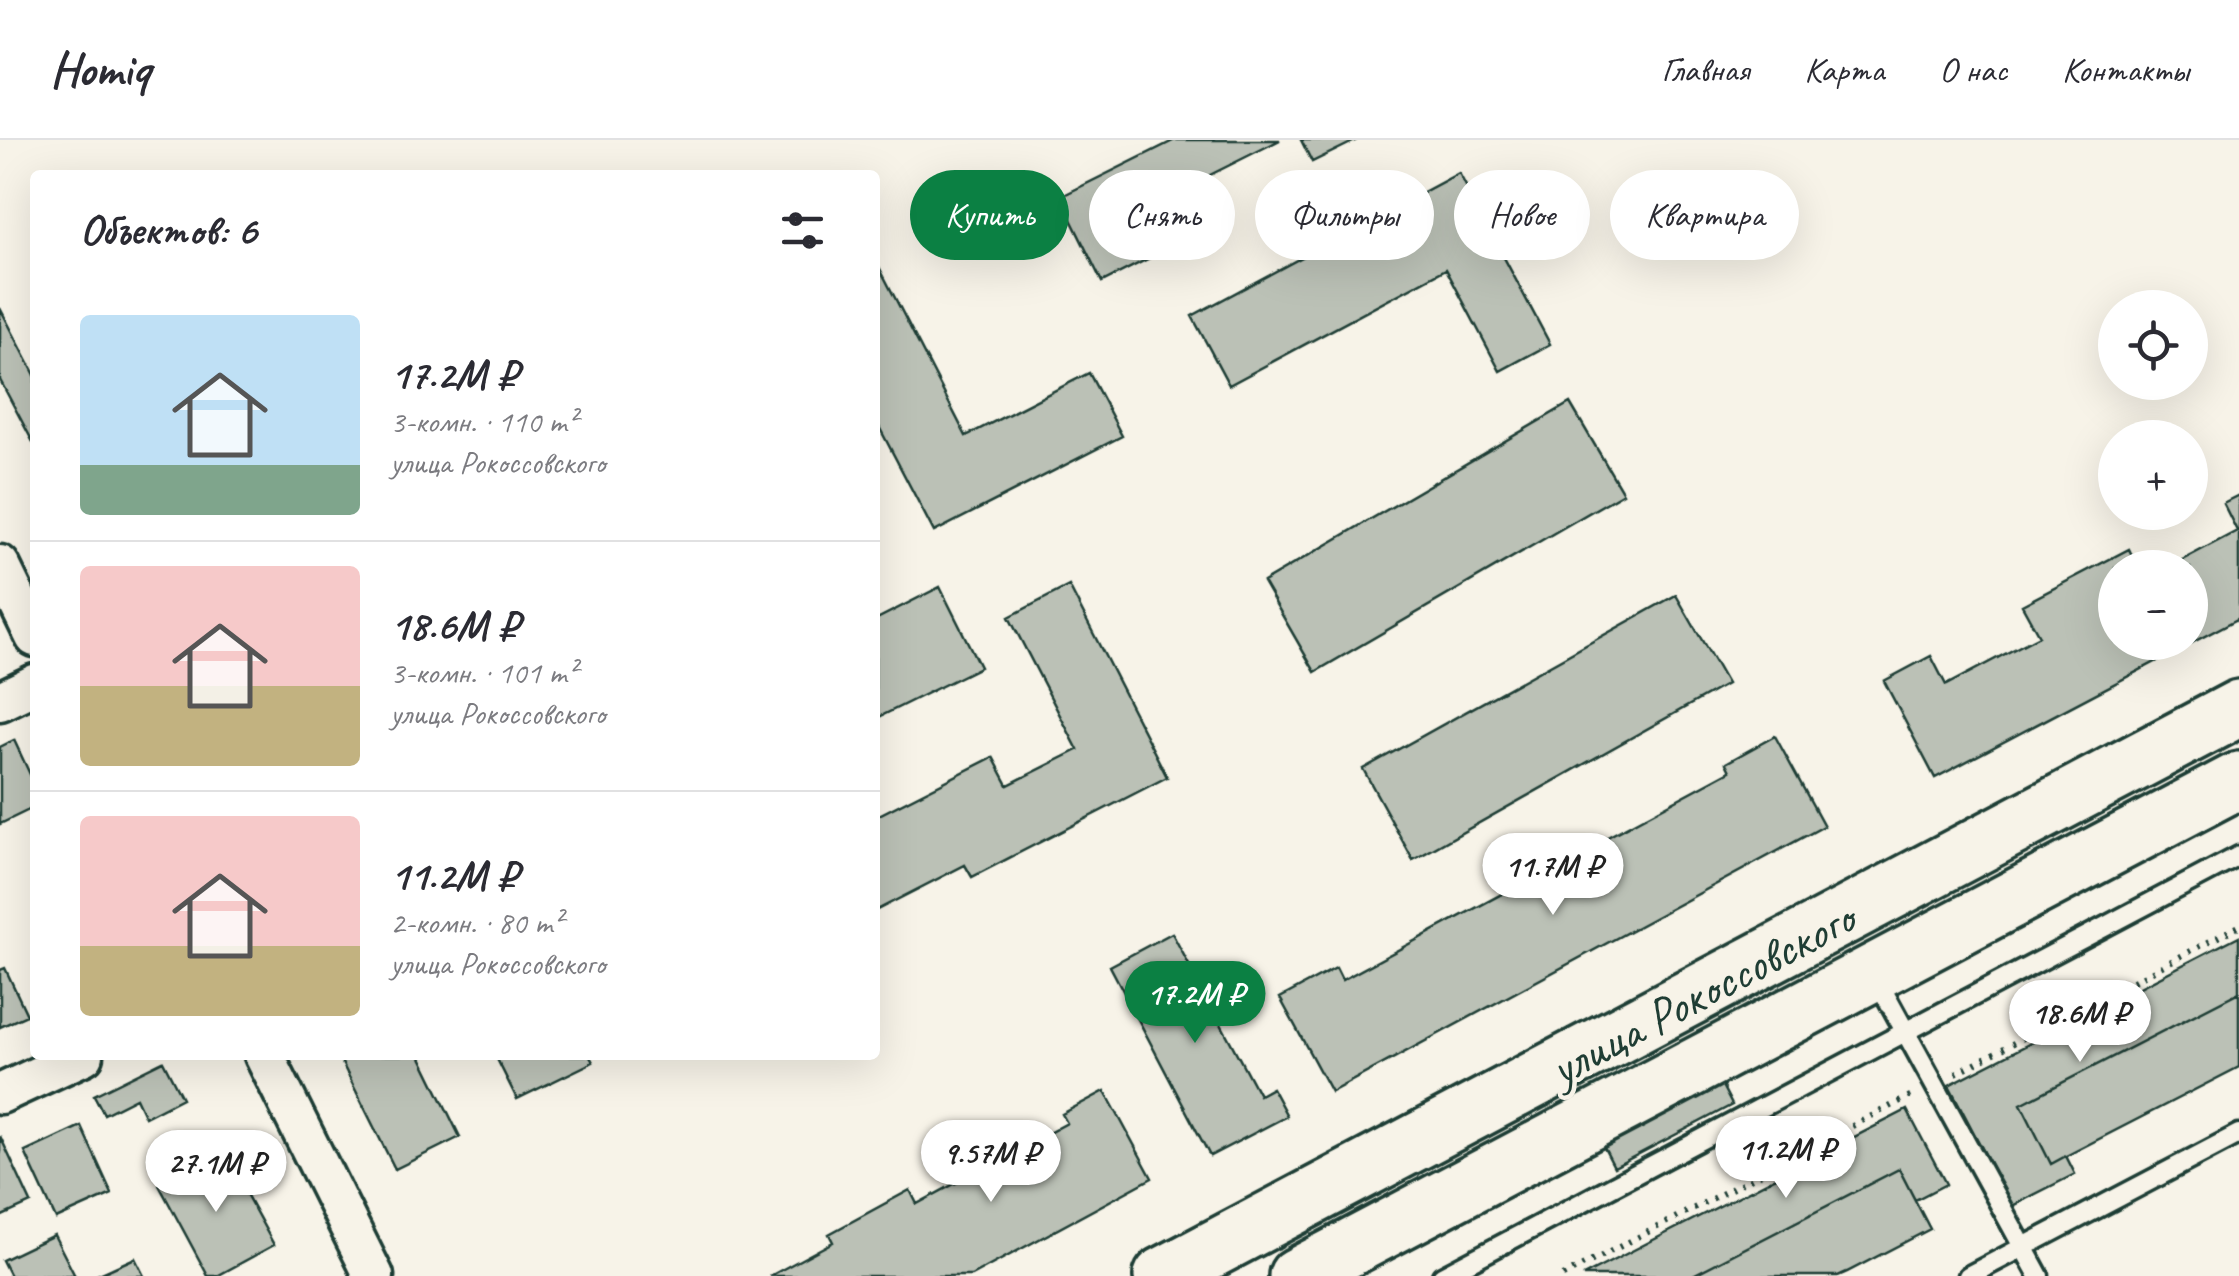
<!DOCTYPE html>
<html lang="ru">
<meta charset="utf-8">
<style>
:root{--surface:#fff;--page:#f2f2f3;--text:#2b2b33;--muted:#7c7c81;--line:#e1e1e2;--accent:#0b8043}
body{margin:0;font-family:Caveat,sans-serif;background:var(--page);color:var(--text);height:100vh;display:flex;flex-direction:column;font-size:38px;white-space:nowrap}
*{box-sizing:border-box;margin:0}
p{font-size:32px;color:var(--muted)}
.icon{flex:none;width:55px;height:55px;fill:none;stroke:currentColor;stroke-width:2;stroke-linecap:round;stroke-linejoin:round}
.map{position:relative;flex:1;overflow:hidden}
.details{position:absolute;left:30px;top:30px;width:850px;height:890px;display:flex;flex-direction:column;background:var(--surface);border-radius:10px;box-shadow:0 10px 40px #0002}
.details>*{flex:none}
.top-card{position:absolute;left:910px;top:30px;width:950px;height:90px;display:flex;gap:20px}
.buttons{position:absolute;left:2098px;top:150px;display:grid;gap:20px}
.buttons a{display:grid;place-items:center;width:110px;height:110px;border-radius:50%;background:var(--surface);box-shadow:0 10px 40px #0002;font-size:50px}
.price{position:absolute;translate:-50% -85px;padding:0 22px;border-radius:35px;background:#fff;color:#222;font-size:32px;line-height:65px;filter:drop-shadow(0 2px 5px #0008)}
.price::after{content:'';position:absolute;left:50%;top:60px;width:30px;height:22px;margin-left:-15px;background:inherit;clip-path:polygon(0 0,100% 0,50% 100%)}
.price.current{background:var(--accent);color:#fff}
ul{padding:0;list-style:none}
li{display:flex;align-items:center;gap:30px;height:250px;padding:0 50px}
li+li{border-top:2px solid var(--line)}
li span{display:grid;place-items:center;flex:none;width:280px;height:200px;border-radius:10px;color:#555}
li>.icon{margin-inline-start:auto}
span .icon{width:120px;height:120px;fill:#fffc;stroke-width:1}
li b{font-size:42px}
h2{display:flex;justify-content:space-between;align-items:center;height:120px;padding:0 50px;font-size:42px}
.pill{padding:0 35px;border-radius:45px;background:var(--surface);box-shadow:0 10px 40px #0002;font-size:35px;line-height:90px}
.pill.current{background:var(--accent);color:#fff}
header{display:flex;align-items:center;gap:60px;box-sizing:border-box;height:140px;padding:0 50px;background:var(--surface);border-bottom:2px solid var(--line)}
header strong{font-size:48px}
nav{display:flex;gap:55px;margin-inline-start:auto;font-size:35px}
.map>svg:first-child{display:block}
.building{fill:#bbc1b6;stroke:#1f3d34;stroke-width:2.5}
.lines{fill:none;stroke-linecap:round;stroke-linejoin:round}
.lane-casing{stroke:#1f3d34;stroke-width:25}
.street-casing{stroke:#1f3d34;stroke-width:45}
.highway-casing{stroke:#1f3d34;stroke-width:62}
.path{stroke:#1f3d34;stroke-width:6;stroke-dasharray:2.5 8;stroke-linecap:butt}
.lane{stroke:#f7f3e8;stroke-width:18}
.street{stroke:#f7f3e8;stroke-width:38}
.highway{stroke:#f7f3e8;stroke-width:55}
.labels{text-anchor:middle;stroke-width:9;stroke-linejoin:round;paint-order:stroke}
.street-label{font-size:50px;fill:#1f3d34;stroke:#f7f3e8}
</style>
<header>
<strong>Homiq</strong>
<nav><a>Главная</a><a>Карта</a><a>О нас</a><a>Контакты</a></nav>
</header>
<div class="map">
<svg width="2239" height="1136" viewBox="0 0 2239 1136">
<rect width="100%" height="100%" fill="#f7f3e8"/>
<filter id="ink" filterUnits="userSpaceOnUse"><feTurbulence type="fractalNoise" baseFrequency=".01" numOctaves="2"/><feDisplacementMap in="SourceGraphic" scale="20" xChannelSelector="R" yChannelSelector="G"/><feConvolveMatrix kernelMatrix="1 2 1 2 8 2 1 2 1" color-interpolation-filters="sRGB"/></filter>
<g filter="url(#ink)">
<path class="building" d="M1175 0H1280L1190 45 1211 87 1102 142 1060 57Z
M1301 0H1357L1312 22Z
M1459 33 1550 204 1500 231 1446 129 1229 245 1192 176Z
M875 119 966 296 1089 233 1122 296 934 392 875 279Z
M0 168 35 235V306L0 240Z
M1570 263 1623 353 1315 532 1263 442Z
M2239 355V478L1935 638 1884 541 1931 516 1946 545 2039 496 2022 465 2129 409 2138 428H2115V502H2190V428H2167L2237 391 2223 363Z
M1069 446 1167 637 972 737 965 725 875 771V677L993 617 1008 645 1078 610 1009 477Z
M940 447 980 527 875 579V480Z
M1676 455 1727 544 1413 720 1363 629Z
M1775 596 1824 686 1331 952 1280 858 1336 828 1342 840 1730 631 1726 623Z
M14 600 35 645V667L0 684V607Z
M1172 793 1204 853 1216 847 1232 876 1220 882 1259 955 1272 948 1287 976 1210 1016 1110 826Z
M2239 796V852L2021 964 2051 1024 2066 1016 2075 1034 2012 1066 1949 945Z
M2239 796V927L2066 1016 2075 1034 2012 1066 1949 945Z
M5 828 27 875 0 887V830Z
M338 915H420L460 997 395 1029Z
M495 915H589L593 922 517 959Z
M163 921 182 958 145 977 136 958 104 974 94 955Z
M1716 934 1732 965 1614 1027 1598 996Z
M1105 951 1152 1038 971 1136H770L833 1102 829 1094 910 1050 917 1064 1067 983 1062 974Z
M1907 970 1946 1044 1915 1060 1899 1029 1691 1136H1583Z
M81 986 112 1054 56 1079 25 1012Z
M0 996 31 1063 0 1077Z
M222 1010 274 1105 217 1136H208L159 1045Z
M1899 1029 1930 1089 1847 1132 1838 1136H1691Z
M54 1095 75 1136H10L2 1120Z
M135 1118 144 1136H95Z"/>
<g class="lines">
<g class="lane-casing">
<path id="lane" d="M1876 838 2039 1136
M1442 1136 2239 716
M1968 1136 2239 994"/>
</g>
<g class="street-casing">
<path id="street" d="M0 425 35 497
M0 561 35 544
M264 915 374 1136
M0 954 84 915"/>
</g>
<g class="highway-casing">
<path id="highway" d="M1162 1136 2239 568
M1297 1136 2239 640"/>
</g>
<path class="path" d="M1956 933 2239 786
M1563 1136 1914 954"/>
<use href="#lane" class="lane"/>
<use href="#street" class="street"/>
<use href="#highway" class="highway"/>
</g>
</g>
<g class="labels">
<g class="street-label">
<text transform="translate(1701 852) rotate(-28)" y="18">улица Рокоссовского</text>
</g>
</g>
</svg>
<div class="buttons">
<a><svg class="icon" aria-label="locate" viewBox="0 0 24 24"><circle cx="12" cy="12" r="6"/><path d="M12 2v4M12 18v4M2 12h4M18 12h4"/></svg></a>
<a>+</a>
<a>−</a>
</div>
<b class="price" style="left:1553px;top:778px">11.7M ₽</b>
<b class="price current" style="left:1195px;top:906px">17.2M ₽</b>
<b class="price" style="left:2080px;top:925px">18.6M ₽</b>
<b class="price" style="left:1786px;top:1061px">11.2M ₽</b>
<b class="price" style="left:991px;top:1065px">9.57M ₽</b>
<b class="price" style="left:216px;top:1075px">27.1M ₽</b>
<div class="top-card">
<a class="pill current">Купить</a>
<a class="pill">Снять</a>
<a class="pill">Фильтры</a>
<a class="pill">Новое</a>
<a class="pill">Квартира</a>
</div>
<section class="details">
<h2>Объектов: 6<svg class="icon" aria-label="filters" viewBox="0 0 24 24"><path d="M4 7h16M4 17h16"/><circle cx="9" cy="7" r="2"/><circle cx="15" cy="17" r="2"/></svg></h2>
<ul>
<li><span style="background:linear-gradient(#bfe0f5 75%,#7fa58c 0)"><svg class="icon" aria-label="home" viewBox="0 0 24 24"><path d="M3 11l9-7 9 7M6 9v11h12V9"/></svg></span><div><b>17.2M ₽</b><p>3-комн. · 110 m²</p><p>улица Рокоссовского</p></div></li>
<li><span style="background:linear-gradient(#f6c9c9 60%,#c2b280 0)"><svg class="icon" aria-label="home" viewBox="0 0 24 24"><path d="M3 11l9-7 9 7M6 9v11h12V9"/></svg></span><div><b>18.6M ₽</b><p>3-комн. · 101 m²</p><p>улица Рокоссовского</p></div></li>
<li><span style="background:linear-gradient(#f6c9c9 65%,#c2b280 0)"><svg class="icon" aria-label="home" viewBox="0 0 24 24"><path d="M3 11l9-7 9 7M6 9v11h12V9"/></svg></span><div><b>11.2M ₽</b><p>2-комн. · 80 m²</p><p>улица Рокоссовского</p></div></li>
</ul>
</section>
</div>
